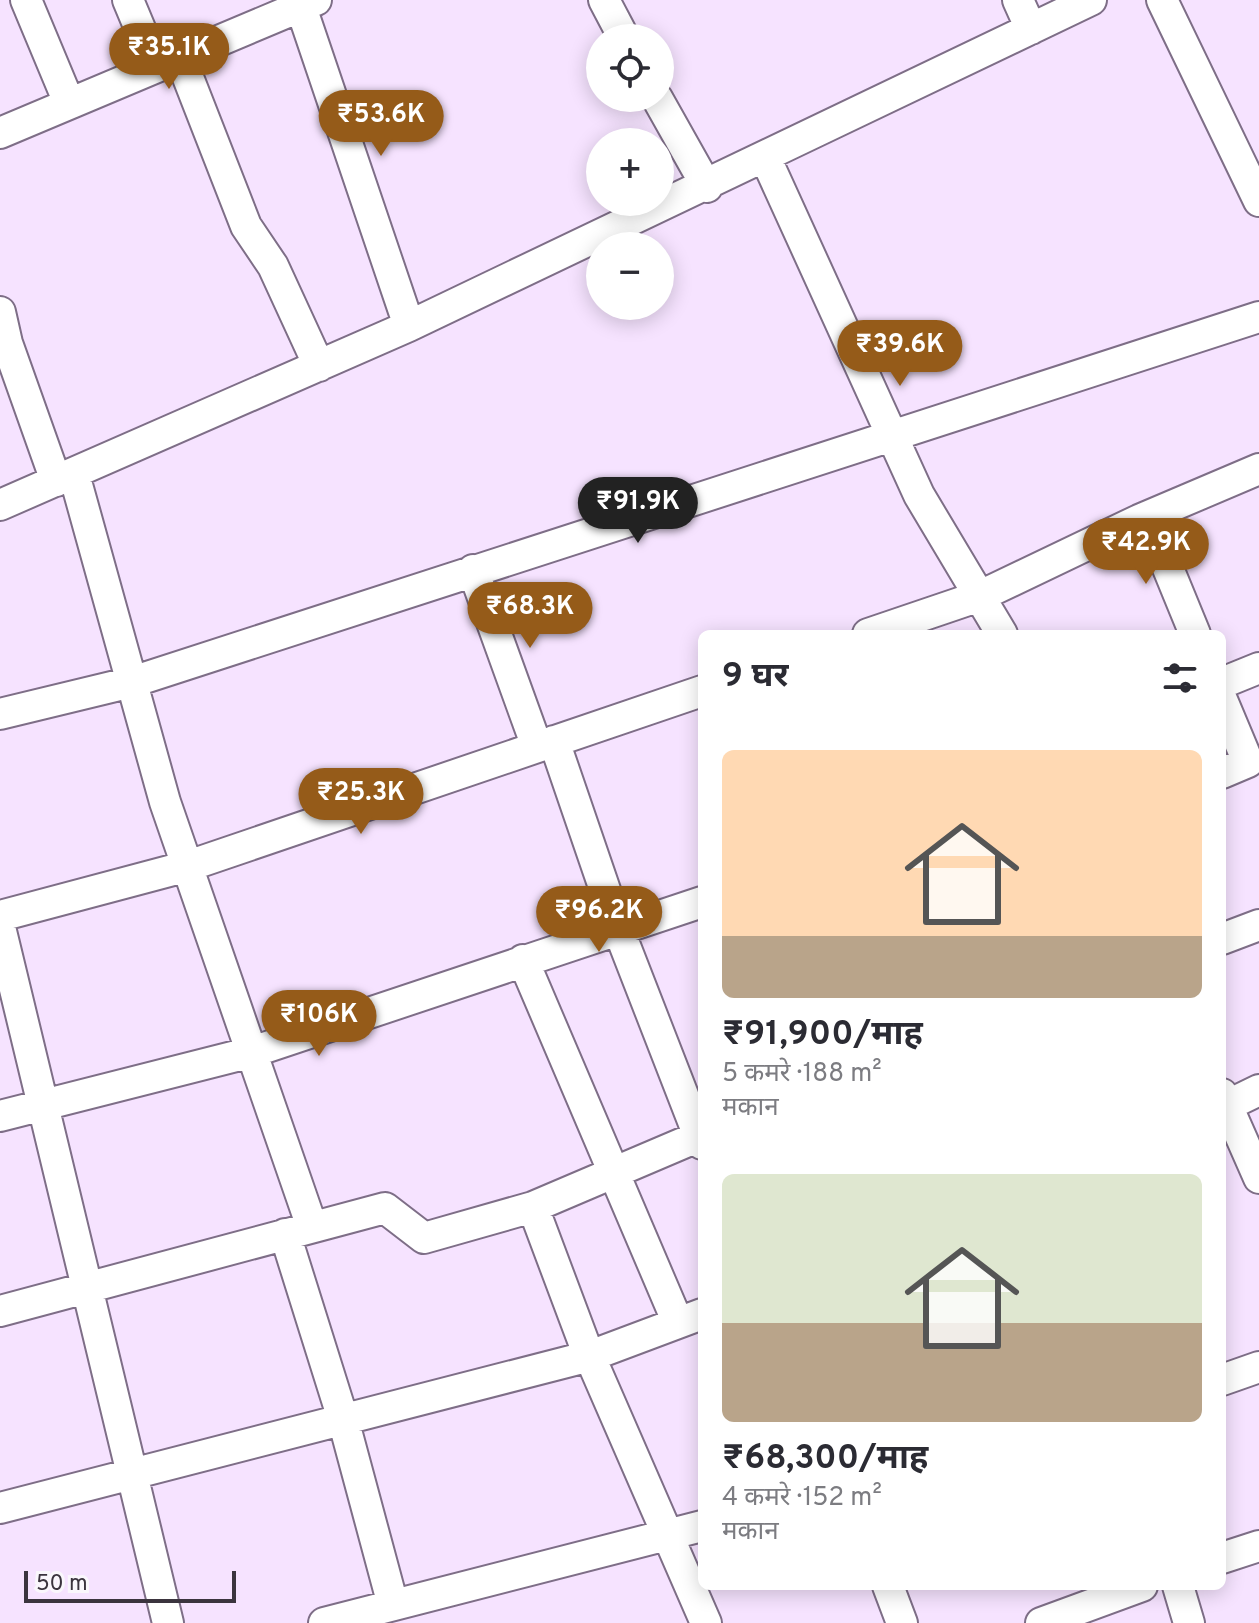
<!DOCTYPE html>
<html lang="hi">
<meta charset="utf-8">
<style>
:root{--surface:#fff;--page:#f7f7f7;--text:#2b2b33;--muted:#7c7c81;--accent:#955b19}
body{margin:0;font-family:Overpass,"Noto Sans Devanagari",sans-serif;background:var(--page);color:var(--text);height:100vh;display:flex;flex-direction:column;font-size:30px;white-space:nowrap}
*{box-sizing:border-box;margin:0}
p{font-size:26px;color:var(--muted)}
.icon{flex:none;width:44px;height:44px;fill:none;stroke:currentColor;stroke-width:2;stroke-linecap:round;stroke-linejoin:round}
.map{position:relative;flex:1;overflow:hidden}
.sheet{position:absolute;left:698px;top:630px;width:528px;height:960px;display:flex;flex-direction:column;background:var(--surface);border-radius:12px;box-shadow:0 4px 20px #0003}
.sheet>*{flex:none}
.fabs{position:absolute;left:586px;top:24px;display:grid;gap:16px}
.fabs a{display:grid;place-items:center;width:88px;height:88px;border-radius:50%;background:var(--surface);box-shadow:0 4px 20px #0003;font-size:40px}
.scale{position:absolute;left:24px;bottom:20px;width:212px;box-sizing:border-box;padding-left:8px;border:4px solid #3b343e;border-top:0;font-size:22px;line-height:28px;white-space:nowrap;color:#3b343e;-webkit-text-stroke:6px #faf7fc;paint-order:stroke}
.price{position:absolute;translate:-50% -68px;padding:0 18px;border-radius:28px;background:var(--accent);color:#fff;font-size:26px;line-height:52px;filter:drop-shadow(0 2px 4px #0008)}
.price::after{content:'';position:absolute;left:50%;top:48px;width:24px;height:18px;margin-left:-12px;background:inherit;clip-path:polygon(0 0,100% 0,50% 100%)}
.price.active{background:#222;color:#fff}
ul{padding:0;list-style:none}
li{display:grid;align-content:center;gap:16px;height:424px;padding:0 24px}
li span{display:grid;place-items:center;height:248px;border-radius:12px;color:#555}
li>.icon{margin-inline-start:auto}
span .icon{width:144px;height:144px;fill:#fffc;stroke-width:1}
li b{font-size:34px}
h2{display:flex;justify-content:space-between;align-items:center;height:96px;padding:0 24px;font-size:34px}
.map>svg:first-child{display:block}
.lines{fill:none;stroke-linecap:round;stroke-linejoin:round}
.minor-casing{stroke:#7e6e87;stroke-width:34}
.minor{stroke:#fff;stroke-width:30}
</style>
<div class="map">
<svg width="1259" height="1623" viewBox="0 0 1259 1623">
<rect width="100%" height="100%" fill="#f6e3ff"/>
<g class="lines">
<g class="minor-casing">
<path id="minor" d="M26 0 69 103
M128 0 156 67
M604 0 624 38
M1018 0 1031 29
M1162 0 1259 201
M301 7 409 326
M180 57 246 226 273 266 319 366
M657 98 707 187
M0 133 316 0
M766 159 919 495 1002 634
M0 312 7 343 56 481
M74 474 165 802 312 1227
M0 505 409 326 1091 0
M1147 517 1195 634
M473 570 537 747
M868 634 980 596 1139 520 1259 469
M1222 683 1259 668
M1222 700 1248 762 1222 773
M0 714 132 682 1259 317
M554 741 618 928 702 1144
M0 916 188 866 702 691
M0 927 168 1623
M1222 939 1259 925
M523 960 678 1323
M1222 1094 1259 1178
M1222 1108 1259 1090
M0 1116 252 1052 702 902
M533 1207 584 1343 706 1623
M285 1234 343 1419 393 1605
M0 1311 385 1208 424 1238 533 1207 702 1135
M1222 1380 1259 1367
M0 1508 590 1356 702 1314
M1222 1558 1259 1546
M888 1586 902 1623
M1178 1586 1189 1623
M324 1623 702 1526
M1041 1623 1142 1586"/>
</g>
<use href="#minor" class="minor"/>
</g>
</svg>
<div class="fabs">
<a><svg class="icon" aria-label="locate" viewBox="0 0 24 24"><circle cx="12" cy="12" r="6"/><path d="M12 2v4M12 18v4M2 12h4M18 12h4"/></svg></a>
<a>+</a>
<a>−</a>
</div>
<div class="scale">50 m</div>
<b class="price" style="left:169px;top:91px">₹35.1K</b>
<b class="price" style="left:381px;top:158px">₹53.6K</b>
<b class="price" style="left:900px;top:388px">₹39.6K</b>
<b class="price active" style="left:638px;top:545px">₹91.9K</b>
<b class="price" style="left:1146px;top:586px">₹42.9K</b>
<b class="price" style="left:530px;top:650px">₹68.3K</b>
<b class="price" style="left:361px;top:836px">₹25.3K</b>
<b class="price" style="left:599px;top:954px">₹96.2K</b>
<b class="price" style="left:319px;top:1058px">₹106K</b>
<section class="sheet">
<h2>9 घर<svg class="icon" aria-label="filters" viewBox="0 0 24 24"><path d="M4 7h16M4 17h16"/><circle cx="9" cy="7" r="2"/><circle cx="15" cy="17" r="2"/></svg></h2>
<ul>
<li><span style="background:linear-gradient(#ffd9b3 75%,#b9a48a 0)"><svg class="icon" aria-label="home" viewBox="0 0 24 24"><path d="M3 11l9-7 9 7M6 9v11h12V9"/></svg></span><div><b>₹91,900/माह</b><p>5 कमरे · 188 m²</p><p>मकान</p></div></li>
<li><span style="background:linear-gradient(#dfe7d0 60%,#b9a48a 0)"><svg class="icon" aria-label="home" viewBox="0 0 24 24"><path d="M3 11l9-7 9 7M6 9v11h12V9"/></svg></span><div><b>₹68,300/माह</b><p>4 कमरे · 152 m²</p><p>मकान</p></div></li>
</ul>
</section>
</div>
